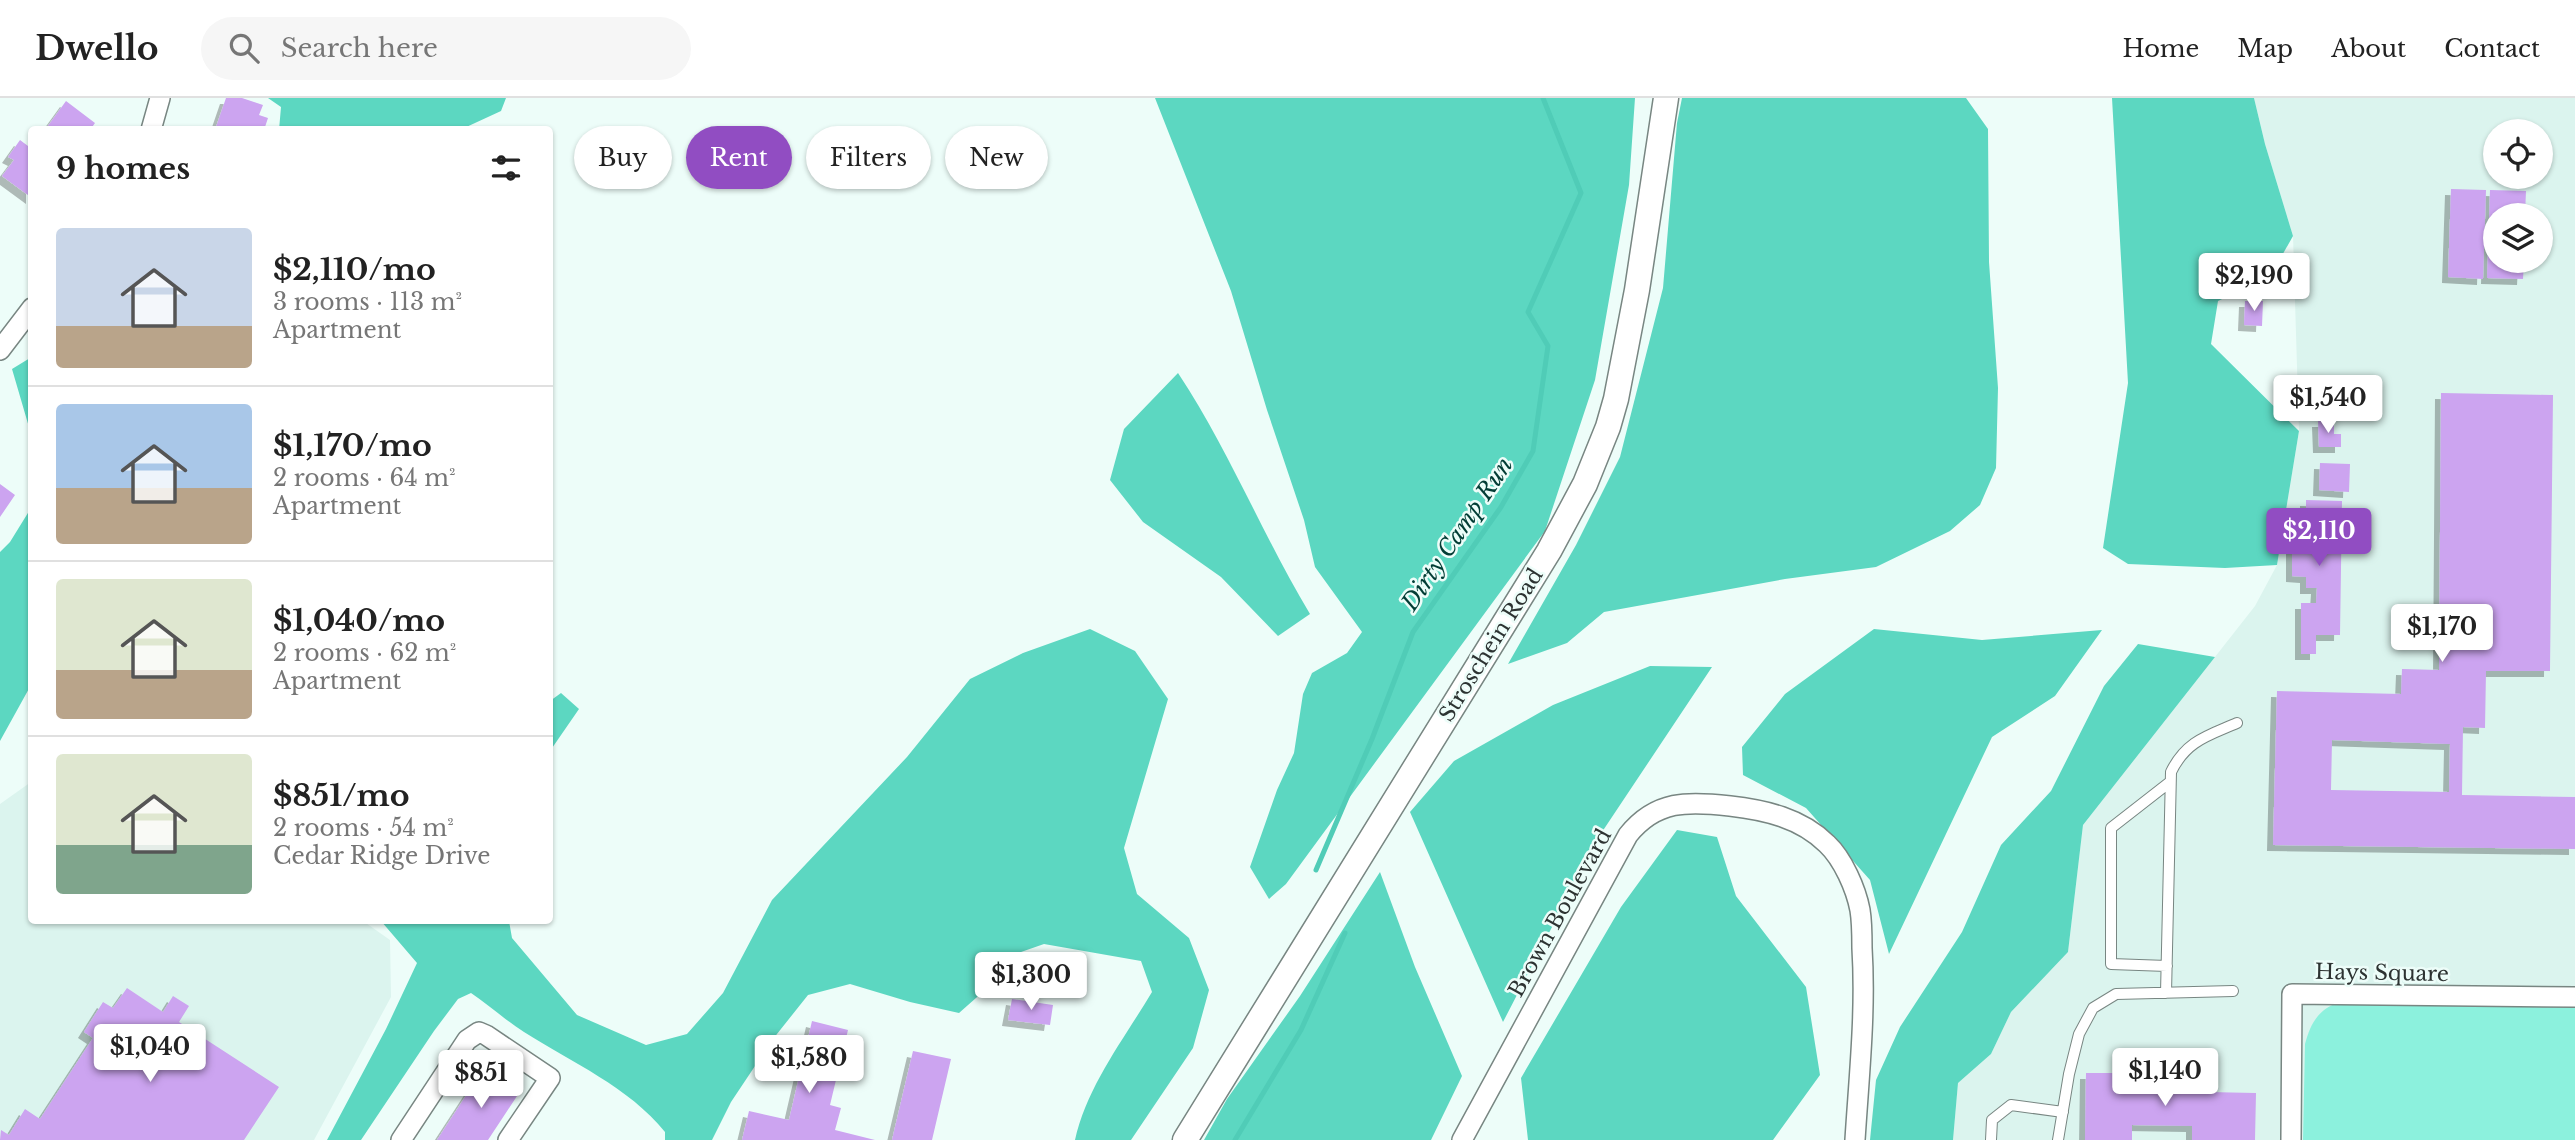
<!DOCTYPE html>
<meta charset="utf-8">
<style>
:root{--surface:#fff;--page:#f6f6f6;--text:#222;--muted:#767676;--line:#e0e0e0;--accent:#914dc2}
body{margin:0;font-family:"Libre Baskerville",serif;background:var(--page);color:var(--text);height:100vh;display:flex;flex-direction:column;font-size:26px;white-space:nowrap}
*{box-sizing:border-box;margin:0}
p{font-size:23px;color:var(--muted)}
.icon{flex:none;width:38px;height:38px;fill:none;stroke:currentColor;stroke-width:2;stroke-linecap:round;stroke-linejoin:round}
.map{position:relative;flex:1;overflow:hidden}
.sheet{position:absolute;left:28px;top:28px;width:525px;height:798px;display:flex;flex-direction:column;background:var(--surface);border-radius:7px;box-shadow:0 2px 5px #0004}
.sheet>*{flex:none}
.hud{position:absolute;left:574px;top:28px;width:665px;height:63px;display:flex;gap:14px}
.controls{position:absolute;left:2483px;top:21px;display:grid;gap:14px}
.controls a{display:grid;place-items:center;width:70px;height:70px;border-radius:50%;background:var(--surface);box-shadow:0 2px 5px #0004;font-size:35px}
.price{position:absolute;translate:-50% -60px;padding:0 16px;border-radius:7px;background:#fff;color:#222;font-size:23px;line-height:46px;filter:drop-shadow(0 2px 4px #0008)}
.price::after{content:'';position:absolute;left:50%;top:42px;width:21px;height:16px;margin-left:-10px;background:inherit;clip-path:polygon(0 0,100% 0,50% 100%)}
.price.on{background:var(--accent);color:#fff}
ul{padding:0;list-style:none}
li{display:flex;align-items:center;gap:21px;height:175px;padding:0 28px}
li+li{border-top:2px solid var(--line)}
li span{display:grid;place-items:center;flex:none;width:196px;height:140px;border-radius:7px;color:#555}
li>.icon{margin-inline-start:auto}
span .icon{width:84px;height:84px;fill:#fffc;stroke-width:1}
li b{font-size:30px}
h2{display:flex;justify-content:space-between;align-items:center;height:84px;padding:0 28px;font-size:30px}
.tag{padding:0 24px;border-radius:32px;background:var(--surface);box-shadow:0 2px 5px #0004;font-size:24px;line-height:63px}
.tag.on{background:var(--accent);color:#fff}
header{display:flex;align-items:center;gap:42px;box-sizing:border-box;height:98px;padding:0 35px;background:var(--surface);border-bottom:2px solid var(--line)}
header strong{font-size:33px}
nav{display:flex;gap:38px;margin-inline-start:auto;font-size:24px}
.search{width:490px;height:63px;background:var(--page);display:flex;align-items:center;gap:18px;box-sizing:border-box;padding:0 24px;border-radius:38px;color:var(--muted);font-size:26px}
.map>svg:first-child{display:block}
.built{fill:#dbf4ee;fill-rule:evenodd}
.green{fill:#8cf1dd}
.forest{fill:#5cd7c1}
.lines{fill:none;stroke-linecap:round;stroke-linejoin:round}
.stream{stroke:#50ccb7;stroke-width:5}
.building{fill:#cca4f0;fill-rule:evenodd;filter:url(#shadow)}
.service-casing{stroke:#788682;stroke-width:12}
.minor-casing{stroke:#788682;stroke-width:22}
.tertiary-casing{stroke:#788682;stroke-width:27}
.service{stroke:#fff;stroke-width:10}
.minor{stroke:#fff;stroke-width:19}
.tertiary{stroke:#fff;stroke-width:24}
.labels{text-anchor:middle;stroke-width:5;stroke-linejoin:round;paint-order:stroke}
.street-label{font-size:21px;fill:#2d3332;stroke:#edfdf9}
.water-label{font-size:23px;font-style:italic;fill:#023d35;stroke:#edfdf9}
</style>
<header>
<strong>Dwello</strong>
<div class="search"><svg class="icon" aria-label="search" viewBox="0 0 24 24"><circle cx="10" cy="10" r="6"/><path d="M15 15l6 6"/></svg>Search here</div>
<nav><a>Home</a><a>Map</a><a>About</a><a>Contact</a></nav>
</header>
<div class="map">
<svg width="2575" height="1042" viewBox="0 0 2575 1042">
<defs>
<filter id="shadow"><feDropShadow dx="-6" dy="6" stdDeviation="0" flood-color="#0004"/></filter>
</defs>
<rect width="100%" height="100%" fill="#edfdf9"/>
<path class="built" d="M2254 0H2575V1042H1953L1958 985 1991 956 2011 914 2068 854 2083 727 2255 508 2277 467 2299 333 2293 138 2265 46ZM2496 33H2541V79H2496ZM2496 117H2541V163H2496Z
M31 684 32 822 363 823 390 842 391 899 314 1042H0V706Z"/>
<path class="green" d="M2338 905 2575 907V1042H2303L2305 946C2310 927 2318 911 2338 905Z"/>
<path class="forest" d="M268 0H506L501 13 462 31 279 32 281 9Z
M1155 0H1635L1629 87 1595 282 1545 433 1286 786 1269 801 1250 769 1277 692 1294 655 1303 596 1312 575 1347 555 1362 534 1315 469 1304 422 1267 312 1231 193Z
M1682 0H1966L1988 31 1989 164 1998 290 1996 370 1980 407 1950 433 1876 469 1785 481 1604 514 1567 545 1508 566 1576 447 1620 359 1663 190 1677 25Z
M2112 0H2254L2265 46 2293 138 2271 177 2218 203 2211 246 2299 333 2277 467 2225 470 2128 466 2103 450 2128 285Z
M30 260 32 262 31 336 12 271Z
M1178 275C1229 352 1263 438 1310 516L1278 538 1221 479 1143 424 1110 382 1124 331Z
M31 410V587L0 643V454L10 444Z
M1090 531 1135 553 1168 601 1124 750 1137 796 1189 840 1209 892 1193 950 1131 1042H1075C1087 988 1124 941 1152 894L1141 863 1044 846 1004 860 985 892 959 915 910 904 850 886 808 897 773 941 731 1004 712 1042H665V1034C629 989 571 964 524 934 505 922 489 907 471 895L458 901 434 933 361 1042H327L386 931 417 865 381 823H509L512 840 577 917 646 947 687 936 723 895 772 802 907 659 970 581 1023 555Z
M1874 531 1982 542 2102 532 2055 598 1992 639 1889 856 1870 782 1806 710 1743 677 1742 649 1785 596Z
M2138 546 2215 559 2083 727 2068 854 2011 914 1991 956 1958 985 1953 1042H1870L1876 982 1900 929 1962 834 2001 747 2051 693 2104 588Z
M1650 568 1712 569 1598 740 1503 924 1410 714 1454 663 1553 607Z
M561 595 579 611 550 653V603Z
M1677 732 1717 739 1736 798 1806 889 1820 977 1773 1042H1528L1521 980 1621 809Z
M1380 774 1415 869 1462 978 1431 1042H1204L1227 1001 1300 898Z"/>
<g class="lines">
<path class="stream" d="M1316 772 1372 641 1413 534 1501 409 1533 353 1548 248 1528 214 1581 95 1543 0
M1235 1042 1301 932 1345 835"/>
</g>
<path class="building" d="M226 0H242L263 7 259 17 268 20 264 32H215Z
M66 3 95 25 90 32H45Z
M20 42 32 51V100L2 78 14 62 8 59Z
M2451 91 2486 92 2483 181 2448 179Z
M2490 92 2526 93 2525 117H2496V163H2524L2523 181 2487 180Z
M2245 203H2263L2262 228 2244 227Z
M2441 295 2553 297 2550 573H2486L2485 630 2463 629 2462 697 2575 699V751L2273 747 2277 593 2401 596 2402 571 2439 572ZM2332 642 2450 646 2449 694 2331 692Z
M2318 323H2334V336H2341V349H2319Z
M2320 365 2350 366 2349 394 2319 392Z
M0 386 15 397 0 419Z
M2306 402 2342 403 2340 537H2316V556H2301V505H2316L2317 490H2306V479L2292 478V417L2306 418Z
M127 890 163 914 173 898 189 908 179 924 279 989 244 1042H0L1 1032 9 1037 25 1011 40 1021 93 940 84 934 103 904 113 910Z
M1012 901 1053 907 1050 927 1008 922Z
M812 923 848 932 830 1007 841 1010 835 1032 875 1042H742L749 1013 789 1022Z
M2134 950 2150 951V976L2134 975Z
M913 953 951 961 932 1042H892Z
M2199 953 2211 954V971H2198Z
M2165 962H2174V976L2164 975Z
M484 970 519 995 488 1042H437Z
M2086 975H2134L2133 982 2207 984V994L2256 995 2255 1042H2192V1028L2132 1027V1042H2085Z"/>
<g class="lines">
<g class="service-casing">
<path id="service" d="M2167 868 2111 866V730L2170 684
M2166 895 2171 674C2186 643 2207 638 2237 625
M1991 1042 1992 1022 2011 1007 2063 1014
M2058 1042 2069 976 2079 936 2093 910 2116 896 2233 893"/>
</g>
<g class="minor-casing">
<path id="minor" d="M151 32 160 0
M0 252 32 210
M401 1042 467 942 479 934 486 937 550 980 508 1042
M1462 1042 1628 737C1656 702 1688 703 1730 708 1765 712 1801 720 1827 746 1843 761 1856 791 1860 812 1862 824 1862 838 1862 850 1866 914 1859 978 1855 1042
M2291 1042 2292 896 2575 899"/>
</g>
<g class="tertiary-casing">
<path id="tertiary" d="M1185 1042 1549 453 1585 386 1608 329 1616 301 1637 192 1666 0"/>
</g>
<use href="#service" class="service"/>
<use href="#minor" class="minor"/>
<use href="#tertiary" class="tertiary"/>
</g>
<g class="labels">
<g class="street-label">
<text transform="translate(1491 547) rotate(-58)" y="7">Stroschein Road</text>
<text transform="translate(1560 815) rotate(-61)" y="7">Brown Boulevard</text>
<text transform="translate(2382 875) rotate(1)" y="7">Hays Square</text>
</g>
<g class="water-label">
<text transform="translate(1457 436) rotate(-56)" y="8">Dirty Camp Run</text>
</g>
</g>
</svg>
<div class="controls">
<a><svg class="icon" aria-label="locate" viewBox="0 0 24 24"><circle cx="12" cy="12" r="6"/><path d="M12 2v4M12 18v4M2 12h4M18 12h4"/></svg></a>
<a><svg class="icon" aria-label="layers" viewBox="0 0 24 24"><path d="M12 4l9 5-9 5-9-5zM3 14l9 5 9-5"/></svg></a>
</div>
<b class="price" style="left:2254px;top:215px">$2,190</b>
<b class="price" style="left:2328px;top:337px">$1,540</b>
<b class="price on" style="left:2319px;top:470px">$2,110</b>
<b class="price" style="left:2442px;top:566px">$1,170</b>
<b class="price" style="left:1031px;top:914px">$1,300</b>
<b class="price" style="left:150px;top:986px">$1,040</b>
<b class="price" style="left:809px;top:997px">$1,580</b>
<b class="price" style="left:2165px;top:1010px">$1,140</b>
<b class="price" style="left:481px;top:1012px">$851</b>
<div class="hud">
<a class="tag">Buy</a>
<a class="tag on">Rent</a>
<a class="tag">Filters</a>
<a class="tag">New</a>
</div>
<section class="sheet">
<h2>9 homes<svg class="icon" aria-label="filters" viewBox="0 0 24 24"><path d="M4 7h16M4 17h16"/><circle cx="9" cy="7" r="2"/><circle cx="15" cy="17" r="2"/></svg></h2>
<ul>
<li><span style="background:linear-gradient(#c9d6e8 70%,#b9a48a 0)"><svg class="icon" aria-label="home" viewBox="0 0 24 24"><path d="M3 11l9-7 9 7M6 9v11h12V9"/></svg></span><div><b>$2,110/mo</b><p>3 rooms · 113 m²</p><p>Apartment</p></div></li>
<li><span style="background:linear-gradient(#a9c7e8 60%,#b9a48a 0)"><svg class="icon" aria-label="home" viewBox="0 0 24 24"><path d="M3 11l9-7 9 7M6 9v11h12V9"/></svg></span><div><b>$1,170/mo</b><p>2 rooms · 64 m²</p><p>Apartment</p></div></li>
<li><span style="background:linear-gradient(#dfe7d0 65%,#b9a48a 0)"><svg class="icon" aria-label="home" viewBox="0 0 24 24"><path d="M3 11l9-7 9 7M6 9v11h12V9"/></svg></span><div><b>$1,040/mo</b><p>2 rooms · 62 m²</p><p>Apartment</p></div></li>
<li><span style="background:linear-gradient(#dfe7d0 65%,#7fa58c 0)"><svg class="icon" aria-label="home" viewBox="0 0 24 24"><path d="M3 11l9-7 9 7M6 9v11h12V9"/></svg></span><div><b>$851/mo</b><p>2 rooms · 54 m²</p><p>Cedar Ridge Drive</p></div></li>
</ul>
</section>
</div>
